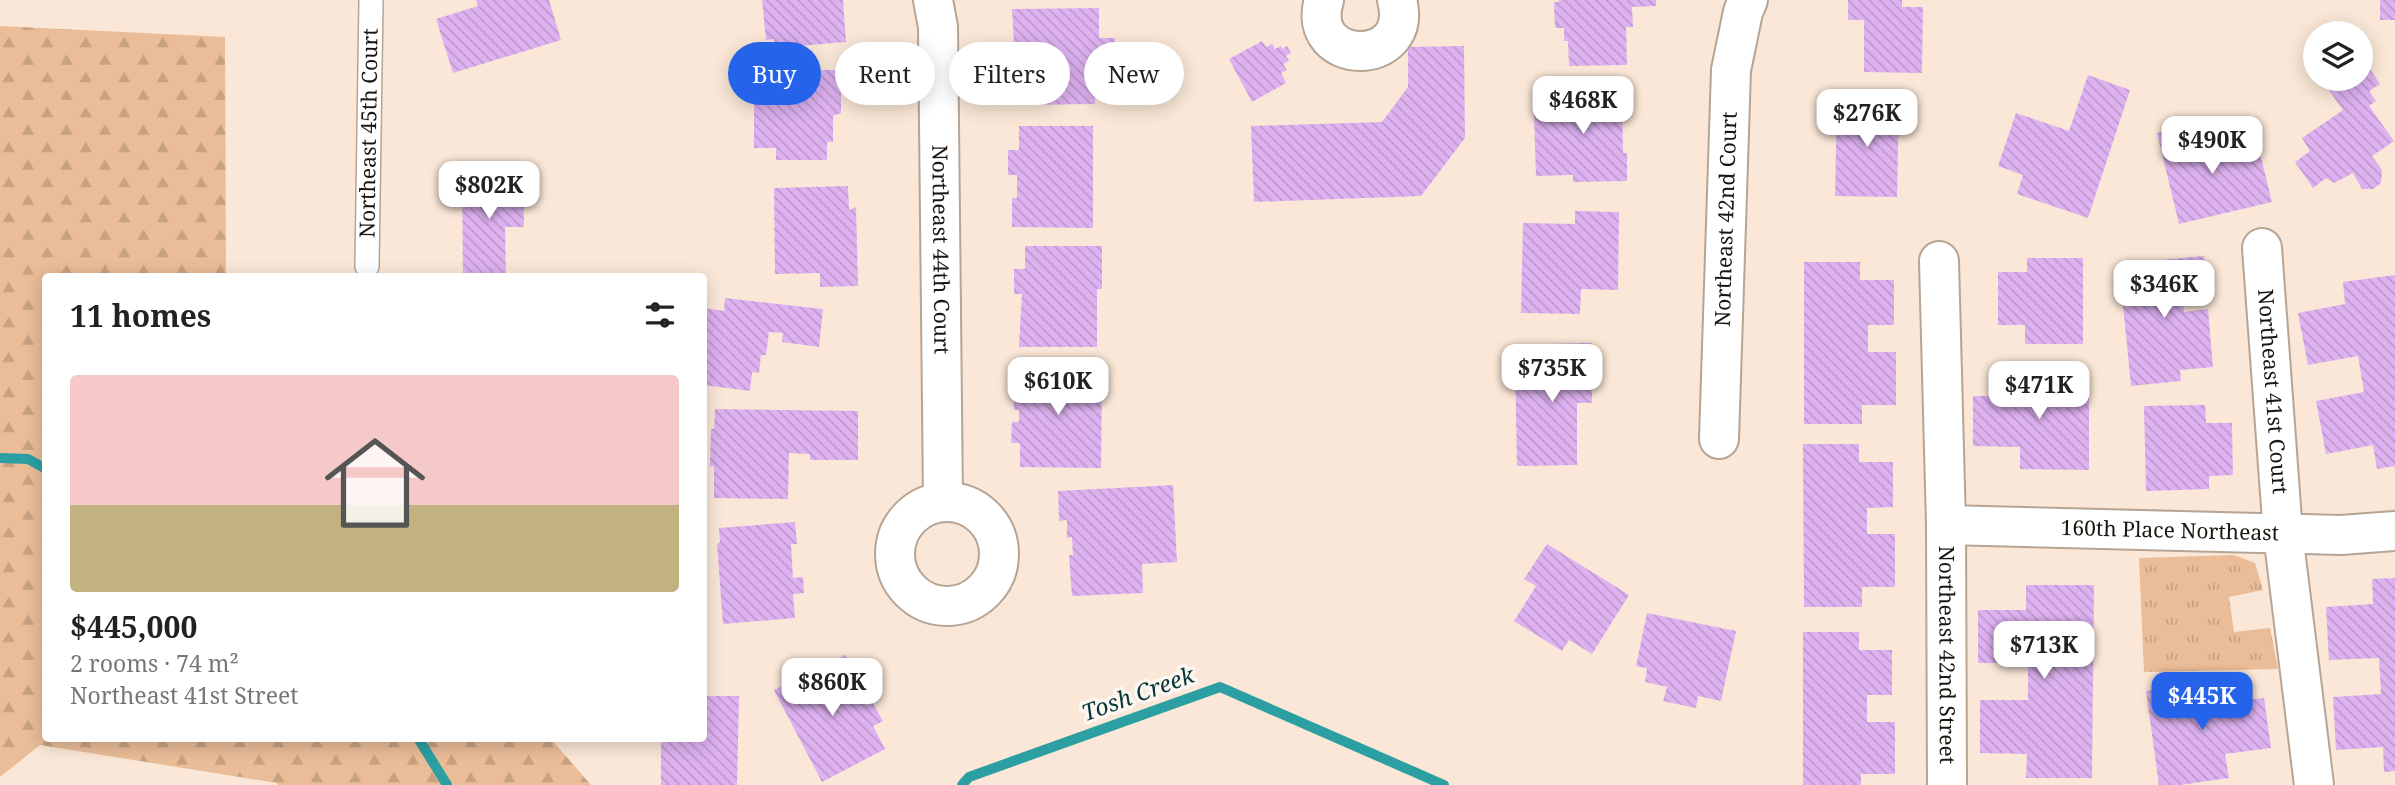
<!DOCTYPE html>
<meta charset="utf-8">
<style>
:root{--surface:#fff;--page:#f6f6f6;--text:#222;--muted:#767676;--accent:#2563eb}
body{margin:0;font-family:"Noto Serif",serif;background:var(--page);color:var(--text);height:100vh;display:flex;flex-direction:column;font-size:26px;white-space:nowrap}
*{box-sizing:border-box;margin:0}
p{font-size:23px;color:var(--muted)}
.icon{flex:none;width:38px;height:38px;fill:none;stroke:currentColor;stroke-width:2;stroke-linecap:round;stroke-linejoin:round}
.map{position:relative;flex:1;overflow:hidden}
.drawer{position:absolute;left:42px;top:273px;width:665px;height:469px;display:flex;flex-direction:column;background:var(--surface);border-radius:7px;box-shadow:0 4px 18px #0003}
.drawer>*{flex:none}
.hud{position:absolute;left:728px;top:42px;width:665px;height:63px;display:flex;gap:14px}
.tools{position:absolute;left:2303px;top:21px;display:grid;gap:14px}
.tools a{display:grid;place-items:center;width:70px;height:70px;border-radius:50%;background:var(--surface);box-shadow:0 4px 18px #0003;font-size:35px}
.price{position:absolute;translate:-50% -60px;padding:0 16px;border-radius:14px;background:#fff;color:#222;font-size:23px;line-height:46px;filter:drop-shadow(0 2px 4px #0008)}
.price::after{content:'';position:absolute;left:50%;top:42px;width:21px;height:16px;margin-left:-10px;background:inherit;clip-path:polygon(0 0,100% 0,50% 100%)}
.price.on{background:var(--accent);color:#fff}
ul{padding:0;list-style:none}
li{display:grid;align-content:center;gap:14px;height:371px;padding:0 28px}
li span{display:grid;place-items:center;height:217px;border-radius:7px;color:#555}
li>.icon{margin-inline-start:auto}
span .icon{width:126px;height:126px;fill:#fffc;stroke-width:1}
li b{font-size:30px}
h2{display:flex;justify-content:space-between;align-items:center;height:84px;padding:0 28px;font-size:30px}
.pill{padding:0 24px;border-radius:32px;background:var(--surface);box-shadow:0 4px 18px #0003;font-size:24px;line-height:63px}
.pill.on{background:var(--accent);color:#fff}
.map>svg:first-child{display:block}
.grass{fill:url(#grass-tufts)}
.forest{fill:url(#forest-firs)}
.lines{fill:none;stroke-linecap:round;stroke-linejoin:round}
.stream{stroke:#2b9fa2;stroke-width:10}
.building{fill:url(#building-back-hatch)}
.lane-casing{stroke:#b6a495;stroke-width:26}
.street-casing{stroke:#b6a495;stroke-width:42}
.lane{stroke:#fff;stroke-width:23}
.street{stroke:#fff;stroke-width:38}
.labels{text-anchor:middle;stroke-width:7;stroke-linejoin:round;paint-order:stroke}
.street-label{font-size:21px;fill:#1b150f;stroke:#fef6f0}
.water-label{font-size:23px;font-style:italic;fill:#013739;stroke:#fef6f0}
</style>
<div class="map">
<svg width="2395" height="785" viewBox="0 0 2395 785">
<defs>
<pattern id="grass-tufts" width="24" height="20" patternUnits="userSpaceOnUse" patternTransform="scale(1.75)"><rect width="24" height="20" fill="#eabc97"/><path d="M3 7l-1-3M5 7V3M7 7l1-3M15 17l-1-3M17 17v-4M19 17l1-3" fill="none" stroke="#c8a181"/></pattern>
<pattern id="forest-firs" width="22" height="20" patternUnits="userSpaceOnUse" patternTransform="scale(1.75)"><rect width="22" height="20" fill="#eabc97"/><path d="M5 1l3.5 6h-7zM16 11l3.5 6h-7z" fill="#c8a181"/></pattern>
<pattern id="building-back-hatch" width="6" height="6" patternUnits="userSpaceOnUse" patternTransform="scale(1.75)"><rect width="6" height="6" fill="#deb2f1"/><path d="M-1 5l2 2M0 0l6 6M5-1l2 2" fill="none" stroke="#be98cd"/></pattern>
</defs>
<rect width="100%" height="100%" fill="#fae7d7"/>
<path class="grass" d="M2234 555 2255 563 2263 590 2229 597 2234 632 2270 628 2278 669 2144 672 2139 558Z"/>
<path class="forest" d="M0 26 225 37 226 276H46V738L551 739 591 785H278L277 783 40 745 0 777Z"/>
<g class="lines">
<path class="stream" d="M0 458 28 459 46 469
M418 738 447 785
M962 785 969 777 1220 687 1444 785"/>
</g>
<path class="building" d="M476 0H549L561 40 453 73 436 19 478 6Z
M762 0H843L846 42 775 48 774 39 766 40Z
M1559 0H1656V6L1632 7 1633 27H1626L1627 65 1569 66 1568 41H1564V28H1555L1554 2H1559Z
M1848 0H1902V7H1923L1922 73 1864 72V20H1848Z
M2380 0H2395V20H2380Z
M1099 8V38H1115V67H1094L1095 104 1020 105V81H1009V60H1015L1012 9Z
M1262 41 1266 47 1272 44 1275 49 1281 46 1282 49 1287 46 1291 53 1286 56 1289 61 1283 64 1287 70 1281 73 1286 83 1252 102 1229 59Z
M1464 46 1465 138 1421 196 1254 202 1251 126 1382 122 1408 87V47Z
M2361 56 2380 84 2369 91 2376 101 2369 106 2394 141 2372 156 2382 170 2381 183 2373 189H2362L2353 173 2334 183 2326 178 2313 188 2295 162 2310 151 2302 138 2343 110 2321 79H2361Z
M754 70H841V113L833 116V142H827V160H776V148H754Z
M2088 75 2130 90 2088 218 2017 194 2023 175 1998 166 2016 113 2069 131Z
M1622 85 1623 153H1627V181L1573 182V175L1536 176 1534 115 1548 114V95L1584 94V86Z
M1837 100 1899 102 1897 197 1835 196Z
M2192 124 2200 156 2257 141 2272 202 2179 224 2157 133Z
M1019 126H1093V228L1012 227V198H1017V175H1008V150H1019Z
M523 175 524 227H505L506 276H463L462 176Z
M848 186 849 210 856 207 858 286 820 287V273L775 274 774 188Z
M1575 211 1619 212 1618 290 1581 289 1580 314 1521 313 1523 223 1575 224Z
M1025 246H1102V289H1097V347H1019L1022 294H1014V269H1025Z
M2204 256 2207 286 2182 289 2184 312 2208 309 2213 367 2180 370 2181 381 2131 386 2119 264Z
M2027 258H2083V344H2025V325H1998V272H2027Z
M1804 262H1860V280H1894V325H1868V352H1896V405H1862V424H1804Z
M2395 275V466L2377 469 2373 445 2326 454 2316 401 2364 392 2358 356 2308 365 2298 313 2345 304 2343 282Z
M725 298 823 309 819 347 782 342 783 333 769 332 766 355H761L759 373 752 372 750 391 704 385V308L724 311Z
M1592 343V403H1577V465L1517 466 1515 359 1549 358V344Z
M1014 367 1102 368 1101 468 1020 467V443H1011L1012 422H1019V410H1014Z
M2020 372H2089V470L2020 469V447L1973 446V396H2020Z
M2205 405 2206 423H2232L2233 475 2209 476V489L2146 491 2144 406Z
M715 409 858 411V460H810V454L789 453 788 499 714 498V466H710L711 429H714Z
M1803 444H1859V462H1893V507L1867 508V534H1895V587H1862V607H1804Z
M1173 485 1177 562 1142 564 1143 593 1072 596 1069 555H1073L1072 537 1067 538V520L1059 521 1058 491Z
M795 522 797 544H791L793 578 803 577 804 593 793 594 795 618 723 624 717 544 720 542 719 528Z
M1547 544 1629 595 1592 654 1569 640 1562 651 1514 621 1536 586 1524 579Z
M2395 578V771L2384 772 2383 747 2336 750 2333 697 2381 694 2379 658 2329 660 2326 607 2373 604 2372 579Z
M2026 585H2094L2092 778H2026L2027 754 1980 753V700H2028V663H1978V610H2026Z
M1647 613 1736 631 1721 701 1698 696 1696 708 1663 701 1667 687 1645 682 1647 668 1636 666Z
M1803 632H1859V650H1892V695H1867V722H1895V774H1861V785H1803Z
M845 655 856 678 853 682 866 705 872 702 883 721 873 726 885 749 822 782 774 690Z
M2215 682 2219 704 2264 698 2271 748 2225 754 2229 778 2180 785H2159L2146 691Z
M704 696H739L737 785H661V738H704Z"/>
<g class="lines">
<g class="lane-casing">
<g id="lane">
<path id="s1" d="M367 266 371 0"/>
</g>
</g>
<g class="street-casing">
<g id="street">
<path id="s2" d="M933 0 938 27 943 501"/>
<path d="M1324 0C1304 67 1415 69 1397 0"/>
<path id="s3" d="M2262 248 2283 534 2314 785"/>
<path id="s4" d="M1939 261 1946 525 1947 785"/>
<path id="s5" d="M1719 439 1731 70 1743 12 1748 0"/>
<circle cx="947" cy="554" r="52"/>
<path id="s6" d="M1946 525 2341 535 2395 531"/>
</g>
</g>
<use href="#lane" class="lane"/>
<use href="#street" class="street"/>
</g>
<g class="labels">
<g class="street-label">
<text dy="7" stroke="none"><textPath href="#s1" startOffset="133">Northeast 45th Court</textPath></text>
<text dy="7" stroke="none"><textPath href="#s5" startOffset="220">Northeast 42nd Court</textPath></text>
<text dy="7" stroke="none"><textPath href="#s2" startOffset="250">Northeast 44th Court</textPath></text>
<text dy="7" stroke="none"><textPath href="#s3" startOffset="144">Northeast 41st Court</textPath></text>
<text dy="7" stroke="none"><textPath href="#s6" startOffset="224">160th Place Northeast</textPath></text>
<text dy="7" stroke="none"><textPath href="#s4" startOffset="394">Northeast 42nd Street</textPath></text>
</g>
<g class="water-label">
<text transform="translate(1138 694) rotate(-20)" y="8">Tosh Creek</text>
</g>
</g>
</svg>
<div class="tools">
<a><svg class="icon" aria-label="layers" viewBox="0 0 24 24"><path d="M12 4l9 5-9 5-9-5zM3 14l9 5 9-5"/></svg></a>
</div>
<b class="price" style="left:1583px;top:136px">$468K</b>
<b class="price" style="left:1867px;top:149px">$276K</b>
<b class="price" style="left:2212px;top:176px">$490K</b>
<b class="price" style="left:489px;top:221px">$802K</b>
<b class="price" style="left:2164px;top:320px">$346K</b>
<b class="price" style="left:1552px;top:404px">$735K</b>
<b class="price" style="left:1058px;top:417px">$610K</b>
<b class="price" style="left:2039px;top:421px">$471K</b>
<b class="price" style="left:2044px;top:681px">$713K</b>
<b class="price" style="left:832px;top:718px">$860K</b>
<b class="price on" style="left:2202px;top:732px">$445K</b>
<div class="hud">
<a class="pill on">Buy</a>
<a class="pill">Rent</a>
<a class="pill">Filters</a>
<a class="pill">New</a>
</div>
<section class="drawer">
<h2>11 homes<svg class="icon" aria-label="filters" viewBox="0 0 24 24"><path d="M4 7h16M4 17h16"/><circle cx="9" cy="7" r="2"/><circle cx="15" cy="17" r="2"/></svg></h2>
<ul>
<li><span style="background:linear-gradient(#f6c9c9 60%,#c2b280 0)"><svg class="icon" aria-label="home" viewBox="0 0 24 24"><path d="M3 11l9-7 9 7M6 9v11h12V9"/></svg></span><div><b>$445,000</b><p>2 rooms · 74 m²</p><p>Northeast 41st Street</p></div></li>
</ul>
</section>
</div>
